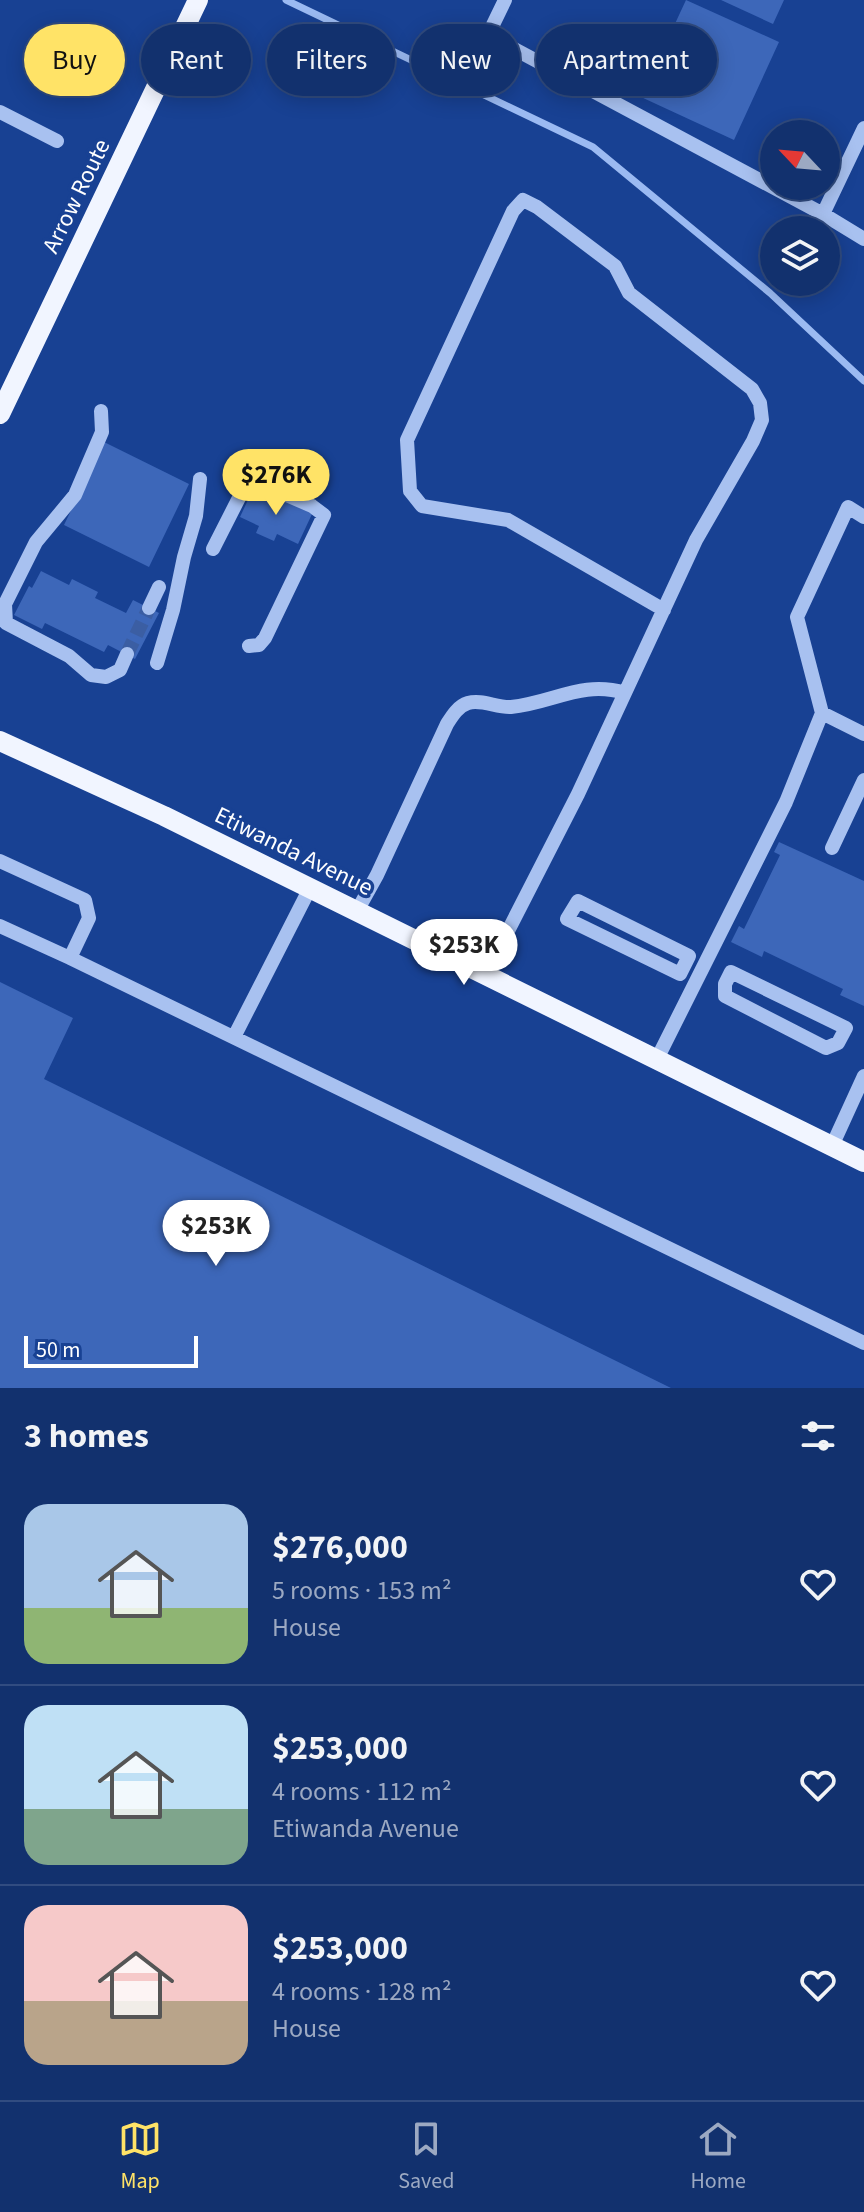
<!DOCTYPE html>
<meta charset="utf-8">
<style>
:root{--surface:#12316e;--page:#1b3973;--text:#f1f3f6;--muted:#9ca9c2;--line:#314c81;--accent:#ffe367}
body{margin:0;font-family:"Source Sans 3",sans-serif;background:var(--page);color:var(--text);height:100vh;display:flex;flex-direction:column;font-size:30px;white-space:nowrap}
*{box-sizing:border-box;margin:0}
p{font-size:26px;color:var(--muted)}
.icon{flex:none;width:44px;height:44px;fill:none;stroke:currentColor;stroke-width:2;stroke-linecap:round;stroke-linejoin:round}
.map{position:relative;height:1388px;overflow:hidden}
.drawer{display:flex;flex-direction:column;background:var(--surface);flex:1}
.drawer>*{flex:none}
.top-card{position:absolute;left:24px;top:24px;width:816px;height:72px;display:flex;gap:16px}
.needle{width:52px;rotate:296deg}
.fabs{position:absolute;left:760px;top:120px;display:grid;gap:16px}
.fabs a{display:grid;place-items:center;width:80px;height:80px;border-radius:50%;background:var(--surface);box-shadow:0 4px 20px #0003,0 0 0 2px var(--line);font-size:40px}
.scale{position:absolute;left:24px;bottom:20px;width:174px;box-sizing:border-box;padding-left:8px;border:4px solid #fff;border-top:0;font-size:22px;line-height:28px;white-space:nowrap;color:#fff;-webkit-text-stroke:6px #184193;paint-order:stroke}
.price{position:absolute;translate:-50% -68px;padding:0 18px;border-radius:28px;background:#fff;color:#222;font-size:26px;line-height:52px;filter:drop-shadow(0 2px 4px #0008)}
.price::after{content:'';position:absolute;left:50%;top:48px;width:24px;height:18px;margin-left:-12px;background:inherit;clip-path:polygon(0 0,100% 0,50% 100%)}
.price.on{background:var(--accent);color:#111}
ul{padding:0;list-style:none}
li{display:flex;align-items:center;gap:24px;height:200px;padding:0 24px}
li+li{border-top:2px solid var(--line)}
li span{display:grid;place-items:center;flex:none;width:224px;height:160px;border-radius:24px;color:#555}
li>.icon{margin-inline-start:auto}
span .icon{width:96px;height:96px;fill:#fffc;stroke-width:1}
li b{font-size:34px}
h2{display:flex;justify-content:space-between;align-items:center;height:96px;padding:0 24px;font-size:34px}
.chip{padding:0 28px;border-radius:36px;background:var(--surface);box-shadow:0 4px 20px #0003,0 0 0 2px var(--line);font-size:28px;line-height:72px}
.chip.on{background:var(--accent);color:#111}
.dock{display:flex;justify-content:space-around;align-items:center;height:112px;border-top:2px solid var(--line);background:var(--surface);font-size:22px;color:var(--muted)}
.dock a{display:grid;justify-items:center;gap:4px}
.dock .on{color:var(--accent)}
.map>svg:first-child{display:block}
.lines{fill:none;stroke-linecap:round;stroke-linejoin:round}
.stream{stroke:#9bbaf2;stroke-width:7}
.building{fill:#3d67b9}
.minor-tunnel{stroke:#3b5ea3;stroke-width:14;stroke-dasharray:14 7;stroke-linecap:butt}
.minor{stroke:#a8c1f0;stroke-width:14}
.major{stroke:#f1f5ff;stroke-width:20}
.labels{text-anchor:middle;stroke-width:7;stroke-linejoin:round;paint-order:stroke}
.street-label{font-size:24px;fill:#fff;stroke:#184193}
</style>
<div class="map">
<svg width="864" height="1388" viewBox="0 0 864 1388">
<rect width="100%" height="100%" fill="#184193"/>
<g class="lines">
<path class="stream" d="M286 0 593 147 770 293 864 381"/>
</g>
<path class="building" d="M686 0 779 42 734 140 641 97Z
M721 0H784L773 24Z
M104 442 189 484 149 567 64 525Z
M253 489 264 494 265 490 312 514 298 544 277 534 274 541 256 533 259 526 240 517Z
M41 571 69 585 72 579 98 592 95 598 126 613 133 600 159 613 135 659 108 645 104 652 45 623 42 629 14 615 29 586 32 588Z
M779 842 864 881V1006L840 995 843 989 764 951 762 957 731 942 739 926 744 929 780 855 774 852Z
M0 982 73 1018 44 1079 671 1388H0Z"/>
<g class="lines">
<path class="minor-tunnel" d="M127 654 149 608"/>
<path class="minor" d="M505 0 488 35 823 214 864 239
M0 112 57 141
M823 214 864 128
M101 411 102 432 75 495 36 542 5 604 6 623 69 656 91 675 106 677 120 670 127 654
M213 549 246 484 252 480 312 506 324 515 265 638 259 645 249 646
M149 608 159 587
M157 663 173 610 184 557 196 516 200 479
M822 713 864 734
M832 848 864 780
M0 861 85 900 89 918 70 958 864 1343
M578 901 689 956 680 974 567 919Z
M357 911 377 875 447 724C452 716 458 706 468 703 482 699 497 708 511 707 553 703 582 680 625 693
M0 926 70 958
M731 972 846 1028 838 1043 826 1048 725 996V984Z
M486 974 578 794 696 540 753 441 762 420 760 403 752 389 629 293 615 266 537 207 523 200 513 211 407 440 410 491 422 506 508 520 664 610
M234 1037 310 888
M657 1059 786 802 822 713 797 617 848 507 864 517
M832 1146 864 1076"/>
<path class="major" d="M0 414 198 0
M0 741 164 816 864 1162"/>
</g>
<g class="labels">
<g class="street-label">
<text transform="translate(76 196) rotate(-64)" y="8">Arrow Route</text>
<text transform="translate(294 851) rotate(26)" y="8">Etiwanda Avenue</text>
</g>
</g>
</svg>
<div class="fabs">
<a><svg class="needle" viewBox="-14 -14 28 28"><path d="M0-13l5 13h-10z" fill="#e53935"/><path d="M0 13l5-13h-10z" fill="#9ca9c2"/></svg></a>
<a><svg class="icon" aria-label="layers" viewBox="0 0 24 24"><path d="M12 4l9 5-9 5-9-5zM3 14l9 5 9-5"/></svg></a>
</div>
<div class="scale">50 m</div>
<b class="price on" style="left:276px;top:517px">$276K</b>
<b class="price" style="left:464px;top:987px">$253K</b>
<b class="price" style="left:216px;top:1268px">$253K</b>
<div class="top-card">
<a class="chip on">Buy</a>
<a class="chip">Rent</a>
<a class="chip">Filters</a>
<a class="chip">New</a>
<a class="chip">Apartment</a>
</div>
</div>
<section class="drawer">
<h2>3 homes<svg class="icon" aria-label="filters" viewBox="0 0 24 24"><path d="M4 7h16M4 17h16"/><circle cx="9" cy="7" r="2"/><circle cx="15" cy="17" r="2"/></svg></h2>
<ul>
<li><span style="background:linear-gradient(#a9c7e8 65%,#8fb573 0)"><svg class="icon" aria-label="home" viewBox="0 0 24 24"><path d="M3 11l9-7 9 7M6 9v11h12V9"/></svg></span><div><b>$276,000</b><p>5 rooms · 153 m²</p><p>House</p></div><svg class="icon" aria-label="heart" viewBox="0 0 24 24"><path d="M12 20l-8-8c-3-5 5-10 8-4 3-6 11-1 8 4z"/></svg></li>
<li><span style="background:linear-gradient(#bfe0f5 65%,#7fa58c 0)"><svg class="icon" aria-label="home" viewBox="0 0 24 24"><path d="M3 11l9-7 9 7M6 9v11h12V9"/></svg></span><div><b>$253,000</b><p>4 rooms · 112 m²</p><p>Etiwanda Avenue</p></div><svg class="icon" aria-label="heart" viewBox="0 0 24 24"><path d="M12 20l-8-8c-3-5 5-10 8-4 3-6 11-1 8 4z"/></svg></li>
<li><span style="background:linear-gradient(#f6c9c9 60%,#b9a48a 0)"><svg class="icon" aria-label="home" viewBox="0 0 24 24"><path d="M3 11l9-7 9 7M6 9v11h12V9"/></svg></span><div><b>$253,000</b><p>4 rooms · 128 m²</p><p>House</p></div><svg class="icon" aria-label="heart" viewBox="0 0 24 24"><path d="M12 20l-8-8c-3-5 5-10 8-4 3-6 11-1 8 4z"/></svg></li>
</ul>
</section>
<nav class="dock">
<a class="on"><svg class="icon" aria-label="map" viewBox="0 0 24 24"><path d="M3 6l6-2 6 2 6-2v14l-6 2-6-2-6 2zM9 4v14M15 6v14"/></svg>Map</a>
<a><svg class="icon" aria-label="saved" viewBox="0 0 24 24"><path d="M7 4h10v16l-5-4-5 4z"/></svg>Saved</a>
<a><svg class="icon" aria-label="home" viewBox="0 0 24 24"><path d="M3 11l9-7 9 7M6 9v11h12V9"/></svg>Home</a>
</nav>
